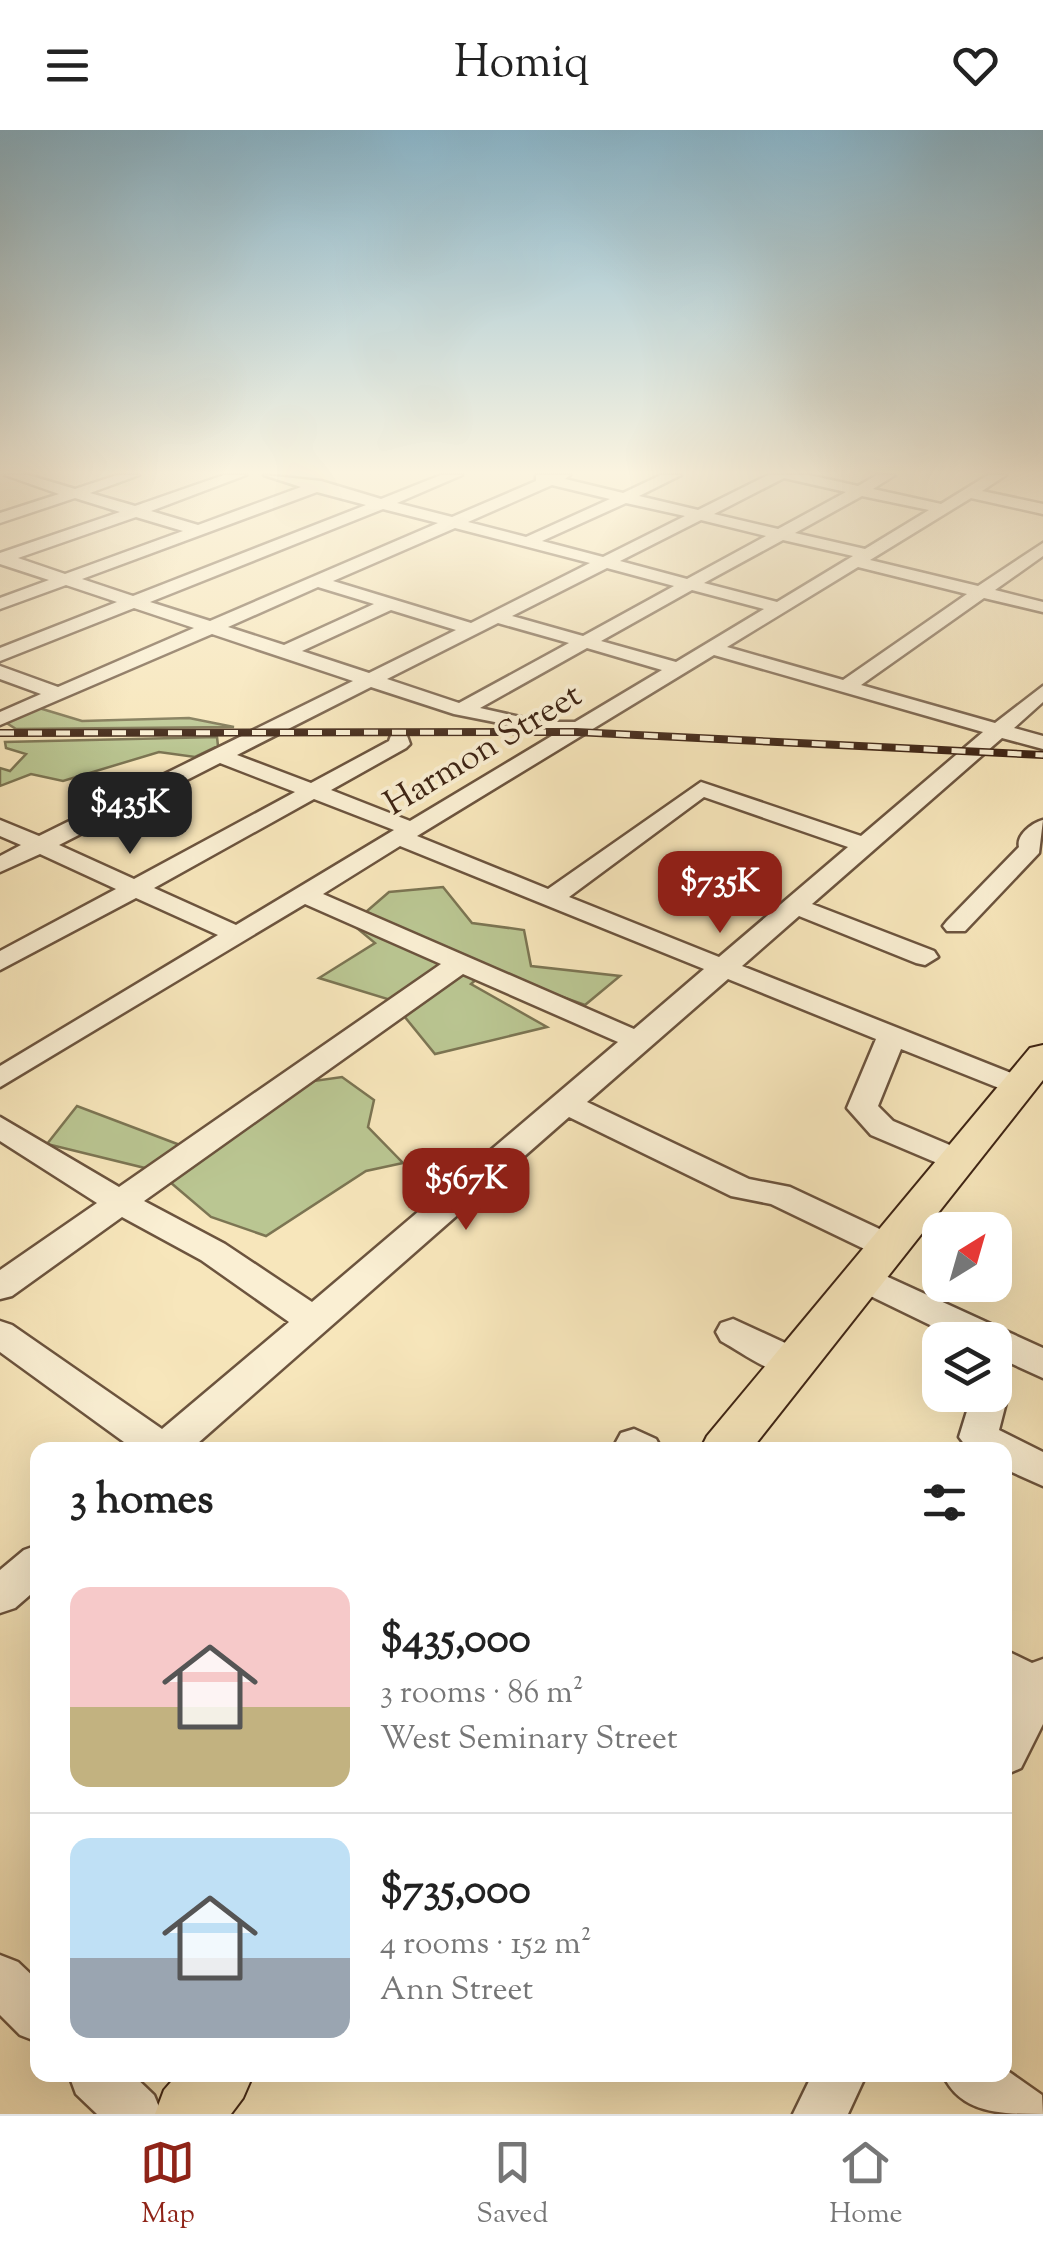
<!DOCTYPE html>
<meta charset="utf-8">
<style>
:root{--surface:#fff;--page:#f6f6f6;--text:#222;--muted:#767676;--line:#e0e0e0;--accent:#8f2418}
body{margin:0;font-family:"Sorts Mill Goudy",serif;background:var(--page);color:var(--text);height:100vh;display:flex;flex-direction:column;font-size:38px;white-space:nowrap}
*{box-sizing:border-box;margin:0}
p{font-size:32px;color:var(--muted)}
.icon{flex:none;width:55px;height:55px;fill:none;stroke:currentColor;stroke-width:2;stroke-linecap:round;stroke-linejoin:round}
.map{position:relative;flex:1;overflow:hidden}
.side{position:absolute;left:30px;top:1312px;width:982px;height:640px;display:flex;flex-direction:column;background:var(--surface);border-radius:20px;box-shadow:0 10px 40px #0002}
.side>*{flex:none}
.needle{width:65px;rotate:37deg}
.controls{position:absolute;left:922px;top:1082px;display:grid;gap:20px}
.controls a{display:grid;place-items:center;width:90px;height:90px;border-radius:20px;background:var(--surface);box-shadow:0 10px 40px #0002;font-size:50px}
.price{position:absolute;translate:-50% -85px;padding:0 22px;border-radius:20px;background:var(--accent);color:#fff;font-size:32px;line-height:65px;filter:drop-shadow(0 2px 5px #0008)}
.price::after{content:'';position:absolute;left:50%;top:60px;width:30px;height:22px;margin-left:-15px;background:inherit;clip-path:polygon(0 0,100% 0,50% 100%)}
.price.selected{background:#222;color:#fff}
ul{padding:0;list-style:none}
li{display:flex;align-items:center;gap:30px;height:250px;padding:0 40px}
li+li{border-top:2px solid var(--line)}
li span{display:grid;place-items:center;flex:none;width:280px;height:200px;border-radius:20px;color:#555}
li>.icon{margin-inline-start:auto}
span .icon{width:120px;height:120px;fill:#fffc;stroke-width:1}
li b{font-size:42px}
h2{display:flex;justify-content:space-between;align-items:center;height:120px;padding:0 40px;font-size:42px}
header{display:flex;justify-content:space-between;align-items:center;height:130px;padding:0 40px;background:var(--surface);font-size:45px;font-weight:600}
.tab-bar{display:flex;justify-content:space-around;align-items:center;height:140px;border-top:2px solid var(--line);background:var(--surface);font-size:28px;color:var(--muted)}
.tab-bar a{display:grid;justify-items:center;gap:5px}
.tab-bar .selected{color:var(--accent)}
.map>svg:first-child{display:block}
.green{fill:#bac692;stroke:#7c7553;stroke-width:2.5}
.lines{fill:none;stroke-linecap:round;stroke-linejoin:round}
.minor-casing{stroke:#6c543e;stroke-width:5}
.major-casing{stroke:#3e2414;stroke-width:4}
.minor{fill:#faefd3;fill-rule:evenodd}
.major{fill:#f7e6bb;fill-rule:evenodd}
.rail-casing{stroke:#3e2414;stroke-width:8}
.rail{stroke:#faefd3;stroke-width:5;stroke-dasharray:14;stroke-linecap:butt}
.labels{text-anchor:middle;stroke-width:8;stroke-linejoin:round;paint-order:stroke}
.far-street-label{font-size:35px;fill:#3e2414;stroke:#faefd3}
</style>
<header><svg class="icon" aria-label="menu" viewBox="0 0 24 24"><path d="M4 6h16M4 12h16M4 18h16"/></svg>Homiq<svg class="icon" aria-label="heart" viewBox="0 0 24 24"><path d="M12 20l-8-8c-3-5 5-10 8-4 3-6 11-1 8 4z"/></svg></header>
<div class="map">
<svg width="1043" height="1984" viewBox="0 0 1043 1984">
<rect width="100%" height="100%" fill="#f7e6bb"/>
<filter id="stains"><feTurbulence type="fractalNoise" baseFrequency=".002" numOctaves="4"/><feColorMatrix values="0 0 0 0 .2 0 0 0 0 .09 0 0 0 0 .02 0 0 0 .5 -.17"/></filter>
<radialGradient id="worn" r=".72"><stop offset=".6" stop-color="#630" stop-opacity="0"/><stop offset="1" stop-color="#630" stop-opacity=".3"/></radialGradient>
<path class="green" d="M39 578 82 591 189 588 234 597 16 599 5 592Z
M217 607 218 616 195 627 159 622 63 651 31 644 0 656V638L10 641 26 624 6 618 5 612Z
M443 757 472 793 524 800 531 836 620 846 585 875 487 840 471 854 547 897 435 924 391 870 319 848 375 813 352 794 389 762Z
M283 944 314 951 342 947 374 970 368 997 403 1033 366 1041 266 1106 211 1087 157 1041 47 1014 77 976 180 1015Z"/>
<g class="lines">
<g class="minor-casing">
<path id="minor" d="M5 345H28L75 359 117 345H139L90 363 135 376 224 345H246L151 381 198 395 301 357 264 345 321 351 381 369 441 345H462L397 373 452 387 536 351V345H570L565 349 623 363 661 345H681L639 366 698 380 768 345H809L858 356 877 345H895L873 359 941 374 988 345H1006L982 361 1043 374V384L971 368 870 430 978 456 1043 413V426L995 460 1043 472V482L984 468 861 555 995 593 1043 556V572L1014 598 1043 606V619L1002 608 812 774 934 821 938 827 925 835 916 833 799 786 742 836 1029 950 1034 956 1029 962H1009L901 919 878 976 893 991 971 1024 975 1031 971 1038 960 1041 949 1038 871 1005 847 978 876 909 728 849 587 972 749 1049 790 1057 903 1110 907 1118 903 1126 891 1130 879 1126 771 1074 731 1066 569 987 190 1320H135L0 1222V1191L12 1195 162 1299 289 1192 201 1130 122 1087 12 1166 0 1169V1140L97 1073 0 1011V987L119 1057 441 834 305 774 0 957V936L218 805 136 768 0 840V821L116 759 40 724 0 742V726L21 715 0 706V690L39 706 353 551 212 504 0 595V582L41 564 0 549V536L58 557 194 498 134 478 0 531V518L117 472 66 455 0 479V468L49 450 0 434V423L120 382 75 368 0 393V383L59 364ZM784 348 846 362 778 399 714 384ZM552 355 610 369 526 407 468 392ZM317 362 366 375 133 466 82 449ZM862 366 929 380 865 419 795 403ZM626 373 685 386 603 427 542 411ZM383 379 438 393 210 491 150 472ZM136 387 183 401 65 444 18 428ZM701 390 766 406 687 449 620 431ZM455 398 590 433 471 493 333 451ZM783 410 853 426 777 472 704 453ZM858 437 967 464 843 550 727 517ZM607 438 674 456 583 506 512 486ZM318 457 374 474 284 515 228 497ZM692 460 764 479 676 532 601 511ZM391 480 456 500 369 543 302 521ZM498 493 569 513 459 573 387 549ZM587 518 662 540 575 592H543L480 578ZM714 525 983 602 861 706 701 652 548 759 417 706ZM371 557 454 584 555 604 410 691 331 660 406 618 410 614 406 603H392L389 611 311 653 237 625ZM220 633 295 662 134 749 59 715ZM704 667 848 717 719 827 569 767ZM314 669 394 700 236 795 154 758ZM400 716 704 839 634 899 323 764ZM463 844 618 912 312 1172 225 1114 144 1071Z
M1043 690 1039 723 965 801H947L943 796 947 791 1019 717C1016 705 1032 693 1043 690Z
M866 1137 1043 1218V1248L995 1226V1210H961L854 1158 849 1149 854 1140Z
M733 1189 809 1224 814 1234 809 1244C781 1253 745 1224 721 1211L716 1202 721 1193Z
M995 1252 1003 1255 1008 1265 999 1300 1043 1322V1356L1005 1339V1320H969L959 1307 972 1265H995Z
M634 1299 656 1309 662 1320H618L615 1314 621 1303Z
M38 1415V1458L15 1478 0 1483V1440L24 1420Z
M1005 1520 1032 1533 1043 1529V1594L1021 1638 1005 1645V1578L1011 1567 1005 1563Z
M0 1825 18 1832 38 1851V1912L20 1905 0 1885Z
M1005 1939 1042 1965 1043 1984C1001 1984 961 1984 943 1945H1005Z
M69 1945H133L154 1965 162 1984H97L76 1964Z
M812 1945H866L848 1984H793Z"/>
</g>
<g class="major-casing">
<path id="major" d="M1043 915V950L751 1320H700L707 1306 1030 918Z
M177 1945H253L243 1968 231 1984H155L164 1960Z"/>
</g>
<use href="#minor" class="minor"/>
<use href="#major" class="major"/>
<g class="rail-casing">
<path id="rail" d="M0 603 576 602 1043 625"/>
</g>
<use href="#rail" class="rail"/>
</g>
<linearGradient id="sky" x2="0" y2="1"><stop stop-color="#8ab9d0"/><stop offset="0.55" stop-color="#fbf4e0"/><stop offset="1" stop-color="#fbf4e0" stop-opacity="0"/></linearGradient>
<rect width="1043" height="623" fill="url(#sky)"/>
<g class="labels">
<g class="far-street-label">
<text transform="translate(482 618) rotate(-31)" y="12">Harmon Street</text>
</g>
</g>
<rect width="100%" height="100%" filter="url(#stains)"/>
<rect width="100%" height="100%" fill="url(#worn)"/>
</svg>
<div class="controls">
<a><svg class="needle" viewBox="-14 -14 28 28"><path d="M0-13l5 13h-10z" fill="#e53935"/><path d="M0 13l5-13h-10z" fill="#767676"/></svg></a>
<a><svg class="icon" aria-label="layers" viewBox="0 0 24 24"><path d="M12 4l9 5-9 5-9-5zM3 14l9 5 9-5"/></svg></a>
</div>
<b class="price selected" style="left:130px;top:727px">$435K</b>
<b class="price" style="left:720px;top:806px">$735K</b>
<b class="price" style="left:466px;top:1103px">$567K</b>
<section class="side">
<h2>3 homes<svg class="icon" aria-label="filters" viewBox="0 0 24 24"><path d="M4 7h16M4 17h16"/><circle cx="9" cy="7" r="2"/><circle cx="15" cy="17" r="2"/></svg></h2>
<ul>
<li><span style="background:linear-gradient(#f6c9c9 60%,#c2b280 0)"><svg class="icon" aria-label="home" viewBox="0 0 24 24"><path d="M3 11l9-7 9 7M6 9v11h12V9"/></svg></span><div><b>$435,000</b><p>3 rooms · 86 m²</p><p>West Seminary Street</p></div></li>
<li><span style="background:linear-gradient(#bfe0f5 60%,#9aa5b1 0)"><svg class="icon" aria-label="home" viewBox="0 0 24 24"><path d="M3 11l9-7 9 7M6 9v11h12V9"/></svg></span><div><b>$735,000</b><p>4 rooms · 152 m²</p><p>Ann Street</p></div></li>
</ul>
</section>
</div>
<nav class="tab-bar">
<a class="selected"><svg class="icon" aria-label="map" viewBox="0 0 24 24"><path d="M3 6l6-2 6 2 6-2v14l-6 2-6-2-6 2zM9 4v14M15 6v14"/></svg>Map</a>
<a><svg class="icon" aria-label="saved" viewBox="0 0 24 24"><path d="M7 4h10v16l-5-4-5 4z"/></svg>Saved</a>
<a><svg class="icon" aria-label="home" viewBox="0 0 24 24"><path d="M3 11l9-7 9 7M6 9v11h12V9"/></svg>Home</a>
</nav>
